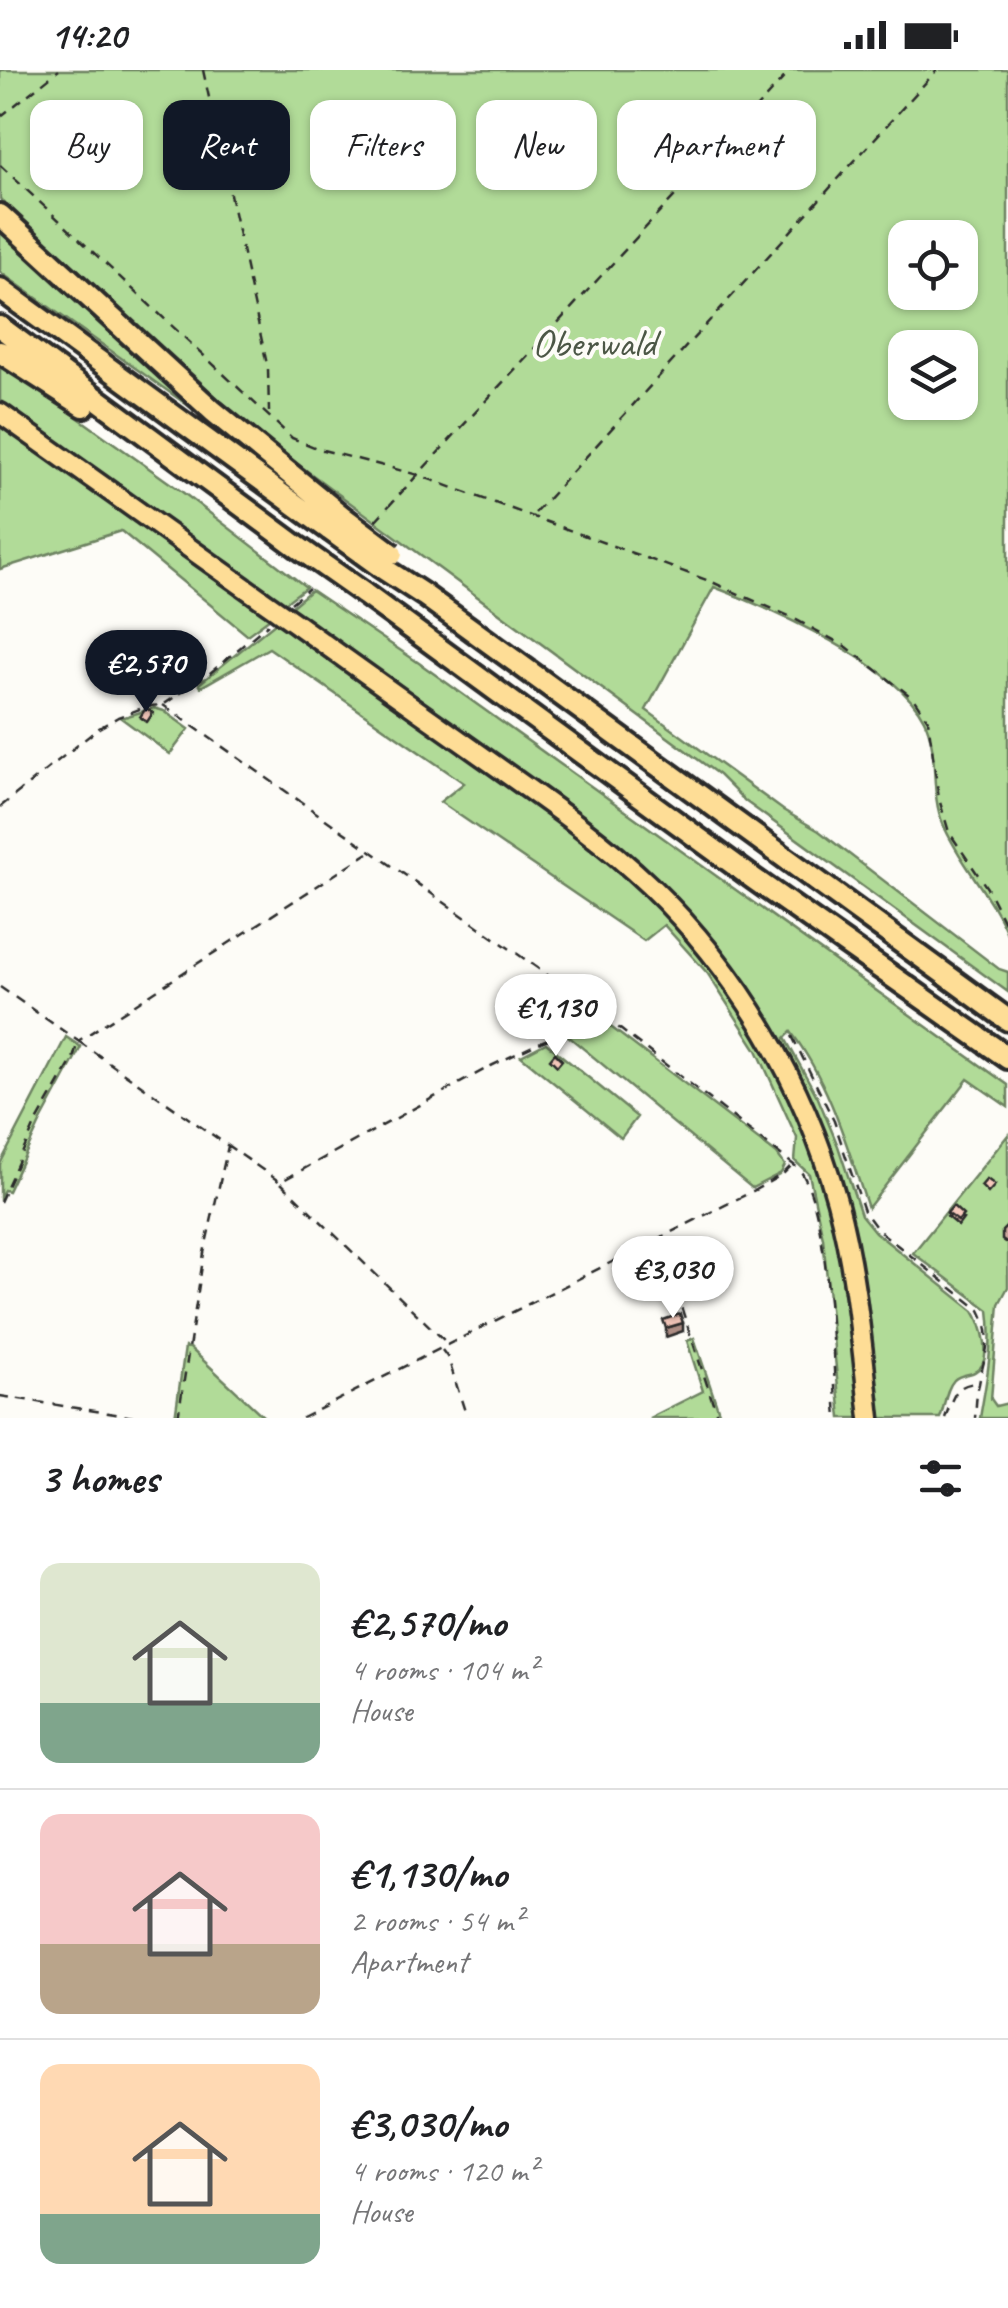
<!DOCTYPE html>
<meta charset="utf-8">
<style>
:root{--surface:#fff;--page:#f2f2f2;--text:#202124;--muted:#757577;--line:#e0e0e0;--accent:#111827}
body{margin:0;font-family:Caveat,sans-serif;background:var(--page);color:var(--text);height:100vh;display:flex;flex-direction:column;font-size:38px;white-space:nowrap}
*{box-sizing:border-box;margin:0}
p{font-size:32px;color:var(--muted)}
.icon{flex:none;width:55px;height:55px;fill:none;stroke:currentColor;stroke-width:2;stroke-linecap:round;stroke-linejoin:round}
.map{position:relative;height:1348px;overflow:hidden}
.details{display:flex;flex-direction:column;background:var(--surface);flex:1}
.details>*{flex:none}
.hud{position:absolute;left:30px;top:30px;width:950px;height:90px;display:flex;gap:20px}
.buttons{position:absolute;left:888px;top:150px;display:grid;gap:20px}
.buttons a{display:grid;place-items:center;width:90px;height:90px;border-radius:20px;background:var(--surface);box-shadow:0 2px 8px #0004;font-size:50px}
.price{position:absolute;translate:-50% -85px;padding:0 22px;border-radius:35px;background:#fff;color:#222;font-size:32px;line-height:65px;filter:drop-shadow(0 2px 5px #0008)}
.price::after{content:'';position:absolute;left:50%;top:60px;width:30px;height:22px;margin-left:-15px;background:inherit;clip-path:polygon(0 0,100% 0,50% 100%)}
.price.selected{background:var(--accent);color:#fff}
ul{padding:0;list-style:none}
li{display:flex;align-items:center;gap:30px;height:250px;padding:0 40px}
li+li{border-top:2px solid var(--line)}
li span{display:grid;place-items:center;flex:none;width:280px;height:200px;border-radius:20px;color:#555}
li>.icon{margin-inline-start:auto}
span .icon{width:120px;height:120px;fill:#fffc;stroke-width:1}
li b{font-size:42px}
h2{display:flex;justify-content:space-between;align-items:center;height:120px;padding:0 40px;font-size:42px}
.chip{padding:0 35px;border-radius:20px;background:var(--surface);box-shadow:0 2px 8px #0004;font-size:35px;line-height:90px}
.chip.selected{background:var(--accent);color:#fff}
.status{display:flex;justify-content:space-between;align-items:center;height:70px;padding:0 50px;background:var(--surface);direction:ltr}
.status svg{height:28px;fill:currentColor}
.map>svg:first-child{display:block}
.green{fill:#b1db98;stroke:#6e8362;stroke-width:2.5;fill-rule:evenodd}
.lines{fill:none;stroke-linecap:round;stroke-linejoin:round}
.primary-casing{stroke:#2b2b2b;stroke-width:25}
.highway-casing{stroke:#2b2b2b;stroke-width:28}
.path{stroke:#2b2b2b;stroke-width:2.5;stroke-dasharray:10 8;stroke-linecap:butt}
.primary{stroke:#fedd96;stroke-width:18}
.highway{stroke:#fedd96;stroke-width:20}
.primary-bridge-casing{stroke:#2b2b2b;stroke-width:25;stroke-linecap:butt}
.highway-bridge-casing{stroke:#2b2b2b;stroke-width:28;stroke-linecap:butt}
.primary-bridge{stroke:#fedd96;stroke-width:18}
.highway-bridge{stroke:#fedd96;stroke-width:20}
.wall{fill:#d4ada2;stroke:#2b2b2b;stroke-width:2.5}
.shaded-wall{fill:#ad8d84;stroke:#2b2b2b;stroke-width:2.5}
.building{fill:#f7c9bc;stroke:#2b2b2b;stroke-width:2.5}
.labels{text-anchor:middle;stroke-width:8;stroke-linejoin:round;paint-order:stroke}
.park-label{font-size:40px;fill:#4c5746;stroke:#fdfcf7}
</style>
<div class="status"><b>14:20</b><svg viewBox="0 0 49 12"><path d="M0 12V9h3v3zM5 12V6h3v6zM10 12V3h3v9zM15 12V0h3v12zM26 1h20v11H26zM47 4h2v5h-2z"/></svg></div>
<div class="map">
<svg width="1008" height="1348" viewBox="0 0 1008 1348">
<rect width="100%" height="100%" fill="#fdfcf7"/>
<filter id="ink" filterUnits="userSpaceOnUse"><feTurbulence type="fractalNoise" baseFrequency=".01" numOctaves="2"/><feDisplacementMap in="SourceGraphic" scale="20" xChannelSelector="R" yChannelSelector="G"/><feConvolveMatrix kernelMatrix="1 2 1 2 8 2 1 2 1" color-interpolation-filters="sRGB"/></filter>
<g filter="url(#ink)">
<path class="green" d="M0 0H1008V866C992 826 960 794 943 754 929 722 940 681 924 650 896 593 771 539 714 517L646 640 783 740 819 761 999 899 1008 902V922L745 731 719 705 276 378 186 301 0 129ZM905 168H960V222H905ZM905 278H960V332H905Z
M0 158 181 324 193 339 0 202Z
M0 292 181 421 306 517 285 533 269 522 267 524 0 336Z
M0 352 254 533 253 536 270 548 247 565 121 461 0 499Z
M311 520 419 593 1008 1015V1037L968 1009 868 1138C848 1079 830 1013 791 962L785 968 818 1028 838 1076 861 1145 875 1162 974 1241C982 1253 994 1291 976 1301 969 1306 962 1303 954 1310 945 1320 945 1336 940 1348H877L822 1061 670 828 309 555 311 552 291 537Z
M276 552 294 565 296 563C358 607 420 651 482 695 551 743 619 792 676 853 748 930 800 1030 830 1130 851 1200 855 1276 864 1348H841L823 1168 809 1104 795 1091 797 1068 757 980 708 904 664 855 644 871 440 732 464 713 269 578 201 617 199 614Z
M154 638 164 641 189 659 170 684 121 648Z
M595 945 777 1084 785 1095 781 1103 752 1118 562 961 591 950Z
M66 967 81 977 40 1053 8 1121 4 1120 0 1127V1094Z
M546 973 637 1047 621 1068 521 986Z
M1008 1065V1217L999 1234 991 1329 996 1336 1008 1333V1348H980C986 1312 994 1277 989 1240L913 1183Z
M694 1268 721 1348H649L703 1321 687 1271Z
M185 1277 190 1278 265 1348H175Z"/>
<g class="lines">
<g class="primary-casing">
<path id="primary" d="M0 343 261 529
M298 555C362 601 425 646 489 691 544 730 601 769 650 816 739 902 804 1012 837 1131 856 1202 862 1276 870 1348"/>
</g>
<g class="highway-casing">
<path id="highway" d="M0 145 213 341 344 448
M0 219 330 460
M0 257 299 478
M0 282 84 336
M381 497 424 525 1008 950
M363 523 754 809 1008 988"/>
</g>
<path class="path" d="M203 0 268 299 269 342
M0 47 59 0
M0 95 292 368 319 379 418 405 712 512 791 547 847 577 913 628 928 650 939 729 949 762 987 818 1008 860
M535 443 937 0
M375 451 791 0
M291 533 309 518
M163 635 583 930 799 1099C829 1136 833 1296 837 1348
M0 737 99 658 118 647 148 636 163 635 210 603 268 554
M0 917 78 971 368 783
M792 966 834 1051 864 1141 878 1160 980 1240C995 1270 984 1284 979 1314 976 1325 976 1337 975 1348
M281 1113 448 1274
M0 1132 34 1057 73 989 78 971 280 1112 491 996 543 971 593 953 601 946
M659 1170 718 1348
M442 1280 448 1288 467 1348
M0 1326 140 1348
M178 1348 204 1183 228 1076
M302 1348 755 1120 783 1104 792 1095
M945 1348C953 1328 954 1314 977 1313"/>
<use href="#primary" class="primary"/>
<use href="#highway" class="highway"/>
<g class="primary-bridge-casing">
<path id="primary-bridge" d="M261 529 298 555"/>
</g>
<g class="highway-bridge-casing">
<path id="highway-bridge" d="M344 448 392 484
M330 460 381 497
M299 478 363 523"/>
</g>
<use href="#primary-bridge" class="primary-bridge"/>
<use href="#highway-bridge" class="highway-bridge"/>
</g>
<path class="wall" d="M947 1143 963 1149 958 1156 947 1147Z
M1008 1155V1174L1002 1170V1161Z"/>
<path class="shaded-wall" d="M683 1253V1261L666 1267V1258Z"/>
<path class="building" d="M146 638 153 643 147 652 140 647Z
M555 983 562 990 557 996 550 989Z
M987 1109 995 1115 988 1123 981 1116Z
M953 1136 963 1145 958 1151 947 1143Z
M680 1244 683 1253 666 1258 663 1250Z"/>
</g>
<g class="labels">
<g class="park-label">
<text x="594" y="286">Oberwald</text>
</g>
</g>
</svg>
<div class="buttons">
<a><svg class="icon" aria-label="locate" viewBox="0 0 24 24"><circle cx="12" cy="12" r="6"/><path d="M12 2v4M12 18v4M2 12h4M18 12h4"/></svg></a>
<a><svg class="icon" aria-label="layers" viewBox="0 0 24 24"><path d="M12 4l9 5-9 5-9-5zM3 14l9 5 9-5"/></svg></a>
</div>
<b class="price selected" style="left:146px;top:645px">€2,570</b>
<b class="price" style="left:556px;top:989px">€1,130</b>
<b class="price" style="left:673px;top:1251px">€3,030</b>
<div class="hud">
<a class="chip">Buy</a>
<a class="chip selected">Rent</a>
<a class="chip">Filters</a>
<a class="chip">New</a>
<a class="chip">Apartment</a>
</div>
</div>
<section class="details">
<h2>3 homes<svg class="icon" aria-label="filters" viewBox="0 0 24 24"><path d="M4 7h16M4 17h16"/><circle cx="9" cy="7" r="2"/><circle cx="15" cy="17" r="2"/></svg></h2>
<ul>
<li><span style="background:linear-gradient(#dfe7d0 70%,#7fa58c 0)"><svg class="icon" aria-label="home" viewBox="0 0 24 24"><path d="M3 11l9-7 9 7M6 9v11h12V9"/></svg></span><div><b>€2,570/mo</b><p>4 rooms · 104 m²</p><p>House</p></div></li>
<li><span style="background:linear-gradient(#f6c9c9 65%,#b9a48a 0)"><svg class="icon" aria-label="home" viewBox="0 0 24 24"><path d="M3 11l9-7 9 7M6 9v11h12V9"/></svg></span><div><b>€1,130/mo</b><p>2 rooms · 54 m²</p><p>Apartment</p></div></li>
<li><span style="background:linear-gradient(#ffd9b3 75%,#7fa58c 0)"><svg class="icon" aria-label="home" viewBox="0 0 24 24"><path d="M3 11l9-7 9 7M6 9v11h12V9"/></svg></span><div><b>€3,030/mo</b><p>4 rooms · 120 m²</p><p>House</p></div></li>
</ul>
</section>
